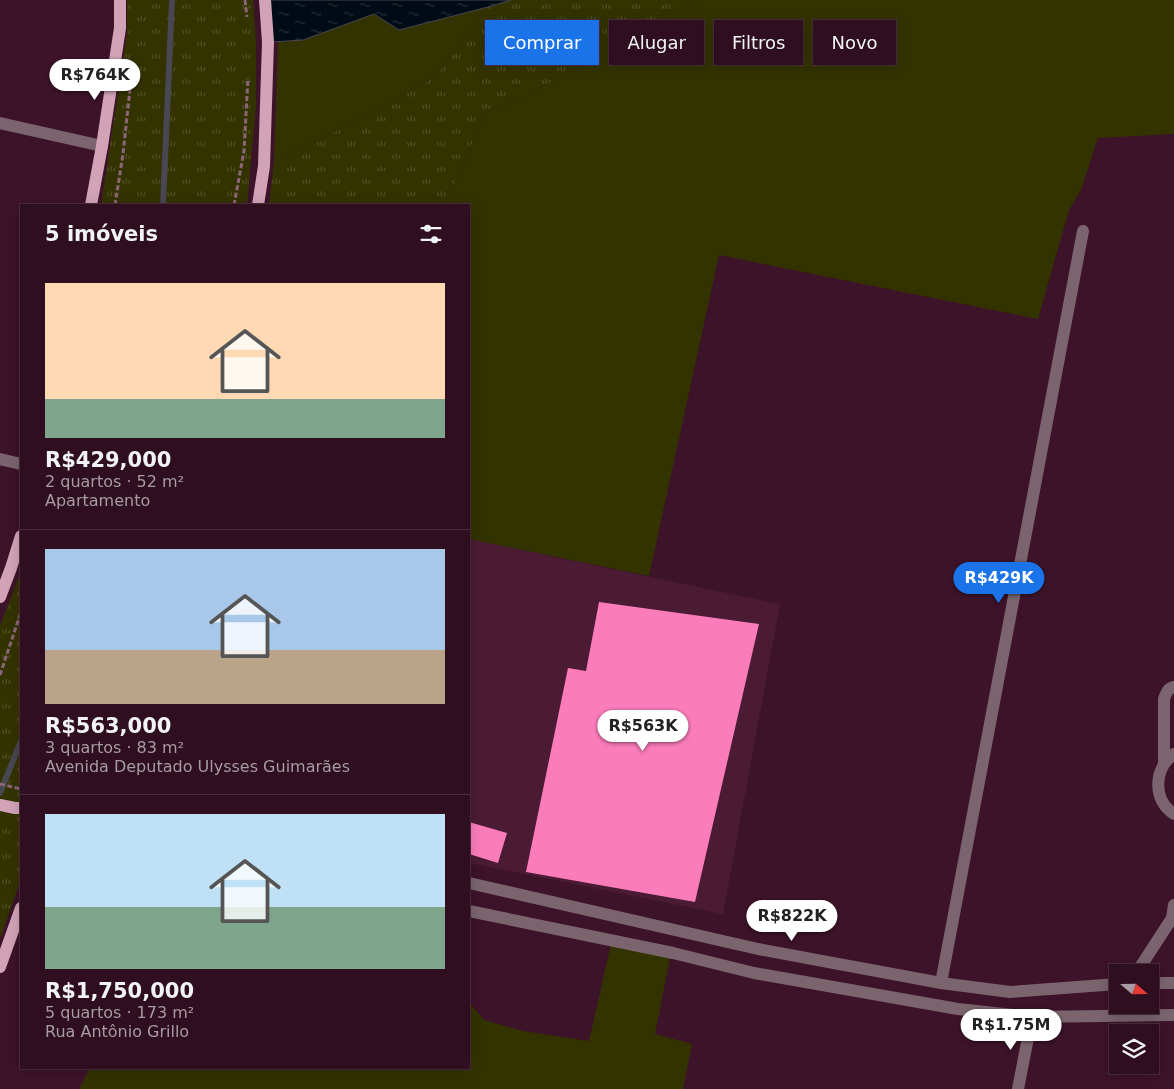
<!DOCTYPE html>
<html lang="pt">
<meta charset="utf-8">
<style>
:root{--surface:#2e0e1f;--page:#3a1c2c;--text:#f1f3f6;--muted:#a79ca4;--line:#492e3d;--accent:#1a73e8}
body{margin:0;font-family:"DejaVu Sans",sans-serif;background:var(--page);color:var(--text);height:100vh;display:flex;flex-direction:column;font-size:19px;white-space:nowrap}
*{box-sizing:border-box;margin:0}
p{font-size:16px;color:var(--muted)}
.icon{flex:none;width:28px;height:28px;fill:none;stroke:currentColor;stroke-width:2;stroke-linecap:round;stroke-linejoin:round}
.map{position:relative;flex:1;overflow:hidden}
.sheet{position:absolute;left:20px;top:204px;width:450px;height:865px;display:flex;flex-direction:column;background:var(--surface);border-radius:0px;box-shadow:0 2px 12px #0003,0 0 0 1px var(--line)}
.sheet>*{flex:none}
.top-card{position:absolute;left:485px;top:20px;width:475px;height:45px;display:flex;gap:10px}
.needle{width:32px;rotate:110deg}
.fabs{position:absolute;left:1109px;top:964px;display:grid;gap:10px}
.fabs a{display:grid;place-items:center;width:50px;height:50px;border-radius:0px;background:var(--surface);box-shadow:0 2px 12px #0003,0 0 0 1px var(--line);font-size:25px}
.price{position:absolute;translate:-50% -42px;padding:0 11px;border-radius:18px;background:#fff;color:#222;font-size:16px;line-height:32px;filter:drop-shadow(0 1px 2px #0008)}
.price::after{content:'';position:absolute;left:50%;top:30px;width:15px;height:11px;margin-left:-8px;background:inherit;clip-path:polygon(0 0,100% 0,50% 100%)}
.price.on{background:var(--accent);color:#fff}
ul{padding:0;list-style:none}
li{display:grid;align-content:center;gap:10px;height:265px;padding:0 25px}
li+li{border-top:1px solid var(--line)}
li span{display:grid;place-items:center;height:155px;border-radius:0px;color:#555}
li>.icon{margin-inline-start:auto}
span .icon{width:90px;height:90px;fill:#fffc;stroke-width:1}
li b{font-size:21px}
h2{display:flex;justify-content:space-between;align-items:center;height:60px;padding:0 25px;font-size:21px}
.pill{padding:0 18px;border-radius:0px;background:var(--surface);box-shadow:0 2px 12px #0003,0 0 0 1px var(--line);font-size:18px;line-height:45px}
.pill.on{background:var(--accent);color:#fff}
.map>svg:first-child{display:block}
.built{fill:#4b1b34}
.grass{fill:#330}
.park{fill:url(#park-tufts)}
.water{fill:url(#water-ripples);stroke:#484752}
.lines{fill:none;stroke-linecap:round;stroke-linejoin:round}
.stream{stroke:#484752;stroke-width:6}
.building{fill:#fb7cbb}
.path{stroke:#8b6678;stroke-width:3;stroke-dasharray:5 2.5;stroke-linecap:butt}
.minor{stroke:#7b646e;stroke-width:12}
.major{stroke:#d2a3b7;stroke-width:12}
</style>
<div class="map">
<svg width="1174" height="1089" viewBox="0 0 1174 1089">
<defs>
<pattern id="park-tufts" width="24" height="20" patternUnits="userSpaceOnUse" patternTransform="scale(1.25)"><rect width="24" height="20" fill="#330"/><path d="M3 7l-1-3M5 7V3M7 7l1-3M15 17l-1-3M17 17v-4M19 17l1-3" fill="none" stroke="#515025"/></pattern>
<pattern id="water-ripples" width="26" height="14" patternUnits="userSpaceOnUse" patternTransform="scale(1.25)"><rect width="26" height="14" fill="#000c15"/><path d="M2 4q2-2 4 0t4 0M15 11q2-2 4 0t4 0" fill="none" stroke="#262e37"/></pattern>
</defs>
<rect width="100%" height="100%" fill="#3d1329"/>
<path class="built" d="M469 539 780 604 723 914 469 863Z"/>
<path class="grass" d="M697 0H1174V134L1098 138 1081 190 1069 210 1038 319 719 255 649 576 469 539V205H445L485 113 549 83Z
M488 7 435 77 359 120 274 161 278 42 303 40 374 14 399 30Z
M613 935 672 948 655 1034 692 1044 683 1089H79L90 1068H469V1002L484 1020 523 1031 589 1041Z"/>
<path class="park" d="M127 0H253L256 40V106L247 205H101L127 34Z
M511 0H697L549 83 485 113 445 205H269L274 161 359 120 435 77 488 7Z
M21 571V879L0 939V626Z"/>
<path class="water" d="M269 0H511L488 7 399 30 374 14 303 40 272 42Z"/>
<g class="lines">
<path class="stream" d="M163 205 172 0
M0 793 21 741"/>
</g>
<path class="building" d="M599 602 759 624 695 902 526 872 568 668 586 671Z
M469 822 507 833 498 863 469 854Z"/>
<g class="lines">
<path class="path" d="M245 0 247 17
M115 205 123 154 130 89
M234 205 244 151 248 78
M0 675 21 612
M0 784 21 789"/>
<path class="minor" d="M0 123 102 146
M0 459 21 464
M1174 754C1154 768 1152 800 1174 814
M1164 763V699C1166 693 1168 688 1174 687
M469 883 758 949 941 983 1010 992 1118 984
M469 911 673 953 754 973 958 1009 1032 1017 1174 1015
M1137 972 1172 918 1174 905
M941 983 1083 231
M1150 983H1174
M1018 1089 1032 1017"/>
<path class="major" d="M91 205 102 146 120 28V0
M258 205 264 166 268 42 265 0
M0 597 11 568 21 536
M0 805 15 808H21
M0 967 21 908"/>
</g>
</svg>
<div class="fabs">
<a><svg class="needle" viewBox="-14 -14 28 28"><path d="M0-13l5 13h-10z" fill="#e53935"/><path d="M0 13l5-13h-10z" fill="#a79ca4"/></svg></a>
<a><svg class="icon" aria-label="layers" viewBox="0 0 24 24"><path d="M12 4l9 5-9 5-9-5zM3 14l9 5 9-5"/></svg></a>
</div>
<b class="price" style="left:95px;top:101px">R$764K</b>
<b class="price on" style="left:999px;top:604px">R$429K</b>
<b class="price" style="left:643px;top:752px">R$563K</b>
<b class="price" style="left:792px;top:942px">R$822K</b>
<b class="price" style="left:1011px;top:1051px">R$1.75M</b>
<div class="top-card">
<a class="pill on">Comprar</a>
<a class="pill">Alugar</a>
<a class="pill">Filtros</a>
<a class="pill">Novo</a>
</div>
<section class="sheet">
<h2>5 imóveis<svg class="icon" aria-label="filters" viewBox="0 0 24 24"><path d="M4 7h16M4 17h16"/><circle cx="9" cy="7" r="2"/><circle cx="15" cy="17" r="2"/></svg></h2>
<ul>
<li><span style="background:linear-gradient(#ffd9b3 75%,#7fa58c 0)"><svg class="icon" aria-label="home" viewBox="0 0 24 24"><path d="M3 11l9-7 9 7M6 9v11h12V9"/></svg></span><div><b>R$429,000</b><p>2 quartos · 52 m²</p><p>Apartamento</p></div></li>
<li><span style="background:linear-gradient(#a9c7e8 65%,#b9a48a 0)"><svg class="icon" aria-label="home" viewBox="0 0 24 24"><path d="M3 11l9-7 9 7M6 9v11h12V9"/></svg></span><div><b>R$563,000</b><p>3 quartos · 83 m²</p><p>Avenida Deputado Ulysses Guimarães</p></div></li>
<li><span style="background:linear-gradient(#bfe0f5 60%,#7fa58c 0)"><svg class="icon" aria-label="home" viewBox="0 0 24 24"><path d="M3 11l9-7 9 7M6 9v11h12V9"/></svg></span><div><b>R$1,750,000</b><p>5 quartos · 173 m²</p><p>Rua Antônio Grillo</p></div></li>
</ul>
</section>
</div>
